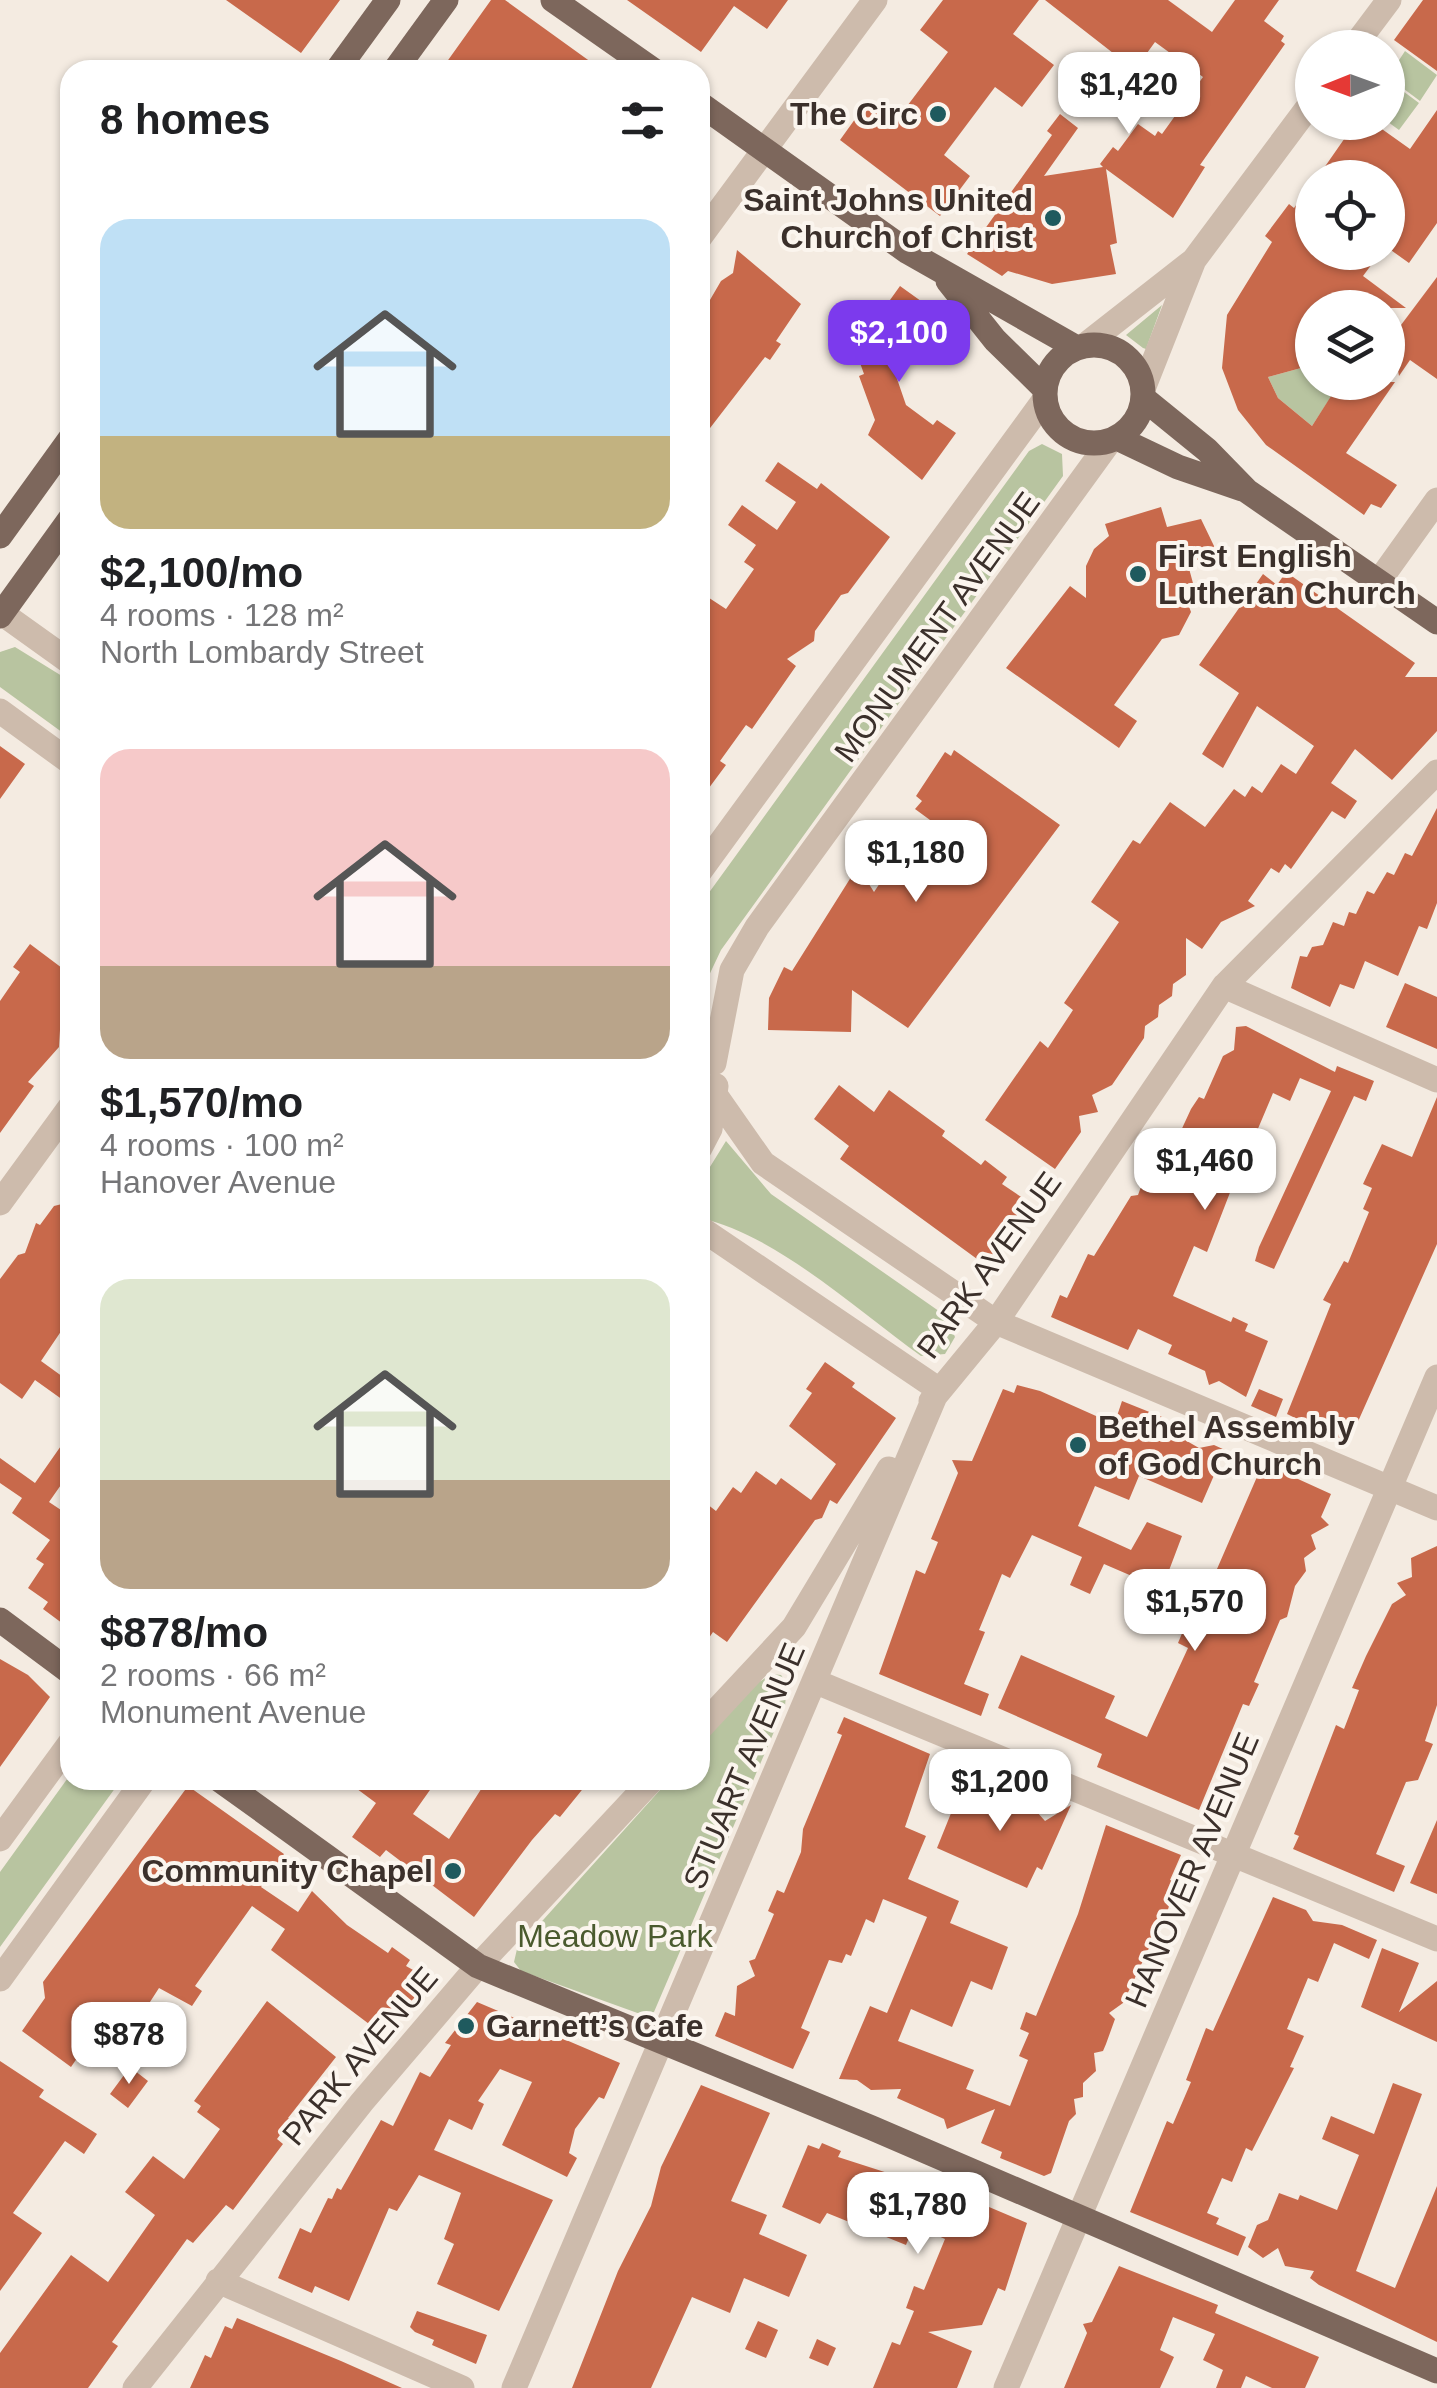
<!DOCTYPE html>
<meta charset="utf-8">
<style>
:root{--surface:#fff;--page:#f6f6f6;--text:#202124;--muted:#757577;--accent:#7c3aed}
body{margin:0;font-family:Helvetica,sans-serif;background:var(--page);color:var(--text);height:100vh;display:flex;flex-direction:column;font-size:38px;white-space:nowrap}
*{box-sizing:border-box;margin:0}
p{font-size:32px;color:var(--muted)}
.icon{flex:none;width:55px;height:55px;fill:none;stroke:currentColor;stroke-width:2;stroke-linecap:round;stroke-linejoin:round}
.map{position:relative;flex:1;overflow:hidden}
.side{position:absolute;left:60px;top:60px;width:650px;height:1730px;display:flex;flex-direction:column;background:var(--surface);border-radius:30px;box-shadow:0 2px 8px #0004}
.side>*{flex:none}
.needle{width:65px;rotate:269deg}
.buttons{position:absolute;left:1295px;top:30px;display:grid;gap:20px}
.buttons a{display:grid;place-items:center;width:110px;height:110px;border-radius:50%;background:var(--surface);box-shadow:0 2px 8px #0004;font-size:50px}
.price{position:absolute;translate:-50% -85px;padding:0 22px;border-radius:20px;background:#fff;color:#222;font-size:32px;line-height:65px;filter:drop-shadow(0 2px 5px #0008)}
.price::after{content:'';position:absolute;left:50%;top:60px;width:30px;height:22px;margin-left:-15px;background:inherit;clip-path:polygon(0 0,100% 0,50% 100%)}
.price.on{background:var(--accent);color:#fff}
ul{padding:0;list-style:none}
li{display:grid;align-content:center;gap:20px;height:530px;padding:0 40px}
li span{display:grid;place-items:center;height:310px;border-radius:30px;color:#555}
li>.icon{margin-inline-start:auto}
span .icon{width:180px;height:180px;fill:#fffc;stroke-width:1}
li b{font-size:42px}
h2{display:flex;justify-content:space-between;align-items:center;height:120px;padding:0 40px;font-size:42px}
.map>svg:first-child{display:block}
.green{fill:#b8c4a0}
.building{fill:#c8694b}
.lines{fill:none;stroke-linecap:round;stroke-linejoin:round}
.minor{stroke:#cdbbac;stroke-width:25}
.major{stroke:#7d675c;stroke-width:25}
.poi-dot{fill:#1f5a5e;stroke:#fbf5ee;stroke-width:4}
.labels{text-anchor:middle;stroke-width:8;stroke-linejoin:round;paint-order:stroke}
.poi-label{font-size:32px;font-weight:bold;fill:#3b302b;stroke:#fbf5ee;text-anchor:end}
.street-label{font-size:32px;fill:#3b302b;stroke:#fbf5ee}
.park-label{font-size:32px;fill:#4a5a2e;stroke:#fbf5ee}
</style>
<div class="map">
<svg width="1437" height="2388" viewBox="0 0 1437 2388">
<rect width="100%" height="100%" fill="#f4ebe1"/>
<path class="green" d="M1405 51 1437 75 1420 101 1388 77Z
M1388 80 1419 103 1399 130 1388 122Z
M1162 305 1146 349 1143 348 1126 335Z
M1312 365V382L1340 383 1312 426 1278 398 1268 377Z
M1042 444 1062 454 1063 476 721 950 704 986 700 985V905L1029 451Z
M15 647 70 681V738L0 687V652Z
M726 1141 771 1194 946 1316 955 1337 945 1354 921 1356C858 1311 775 1234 700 1218V1183Z
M772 1674 781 1675 787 1684 785 1706 654 2012 643 2015 521 1971 514 1962 517 1949 669 1780H700V1745L754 1685Z
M70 1775V1780H121L0 1947V1872Z"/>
<path class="building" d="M226 0H340L301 53Z
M491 0H505L602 70H441Z
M627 0H788L767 29 734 6 701 52Z
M943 0H1039L1013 34 1054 65 1022 107 995 87 944 155 970 176 940 216 840 140 868 101 895 122 948 52 920 30Z
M1045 0H1168L1212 32 1235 0H1279L1264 21 1284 36 1281 41 1285 44 1200 165 1205 167 1173 218 1106 169 1117 243 1110 245 1116 274 1052 284 1008 271 1002 276 967 254 1052 135 1047 131 1060 114 1078 128 1044 176 1103 167 1100 164 1113 147 1118 151 1138 124 1155 136 1158 131 1162 134 1203 77 1155 42 1121 89 1100 73 1113 53Z
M1423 0H1437V71L1394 40Z
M1437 110V223L1409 263 1388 248V178H1317L1356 122H1372L1410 149Z
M1312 183V252H1381L1363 276 1406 308H1312V365L1268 377 1278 398 1312 426 1340 382H1395L1346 453 1397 485 1381 508 1371 504 1364 515 1266 445 1238 410 1222 368 1227 315 1272 242 1265 236 1289 204 1294 208Z
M737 250 801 304 776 341 781 344 770 360 765 357 700 441V317L721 281 733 273Z
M1437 277V379L1410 360 1399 376 1392 337Z
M900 286 939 314 894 370 906 405 933 425 937 420 956 433 922 480 868 435 875 420 859 376 864 374 855 349Z
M778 462 817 489 821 483 890 537 848 593 841 595 815 631 814 641 787 659 796 666 752 729 746 725 720 761 726 765 700 800V592L726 609 754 569 744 562 756 545 728 525 742 505 777 530 796 502 765 481Z
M1161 507 1167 527 1201 519 1214 546 1208 567 1187 561 1197 598 1187 601 1191 612 1179 635 1162 639 1114 705 1137 721 1119 748 1006 668 1070 586 1086 598V566L1094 549 1109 536 1105 524Z
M1286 572 1415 663 1405 677H1437V731L1392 780 1355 749 1331 783 1357 801 1345 819 1332 811 1291 869 1285 864 1279 873 1271 868 1248 901 1255 906 1221 922 1202 949 1186 938V975L1173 984 1172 996 1159 1005 1158 1017 1145 1026 1144 1038 1112 1085 1092 1095 1098 1112 1079 1116 1081 1132 1055 1169 985 1120 1040 1041 1048 1048 1073 1010 1064 1003 1119 922 1091 902 1133 840 1140 844 1170 802 1205 827 1234 789 1245 797 1252 786 1262 793 1281 764 1296 774 1314 746 1257 706 1223 768 1202 754 1239 693 1199 665 1263 574 1277 585Z
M0 746 25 764 0 799Z
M954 750 1060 825 908 1028 852 990 851 1032 768 1030 769 998 784 967 792 971 853 874 862 873 874 892 900 853 891 846 903 833 930 820 915 809 922 801 916 796 945 752 951 756Z
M1437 808V903L1427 929 1419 926 1398 976 1365 961 1354 989 1340 984 1330 1007 1291 988 1300 956 1307 957 1312 947 1323 945 1333 922 1344 926 1349 912 1356 914 1367 891 1374 894 1387 872 1394 875 1405 853 1412 856Z
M30 944 70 974V1027L60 1030 59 1047 28 1082 34 1086 0 1133V1001L20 972 13 967Z
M1405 983 1437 997V1049L1386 1027Z
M1246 1026 1335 1072 1337 1066 1374 1081 1366 1101 1354 1096 1274 1269 1255 1261 1259 1247 1331 1091 1300 1078 1290 1101 1273 1093 1257 1131 1267 1135 1260 1151 1248 1146 1207 1252 1194 1246 1173 1296 1231 1322 1233 1317 1248 1324 1245 1331 1268 1341 1246 1397 1219 1381 1209 1385 1205 1371 1168 1354 1172 1345 1138 1329 1128 1350 1051 1317 1060 1295 1067 1298 1088 1254 1094 1256 1131 1196 1138 1195 1145 1176 1162 1172 1156 1153 1172 1150 1191 1109 1199 1097 1204 1099 1223 1056 1234 1050 1236 1027Z
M839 1085 874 1112 889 1090 945 1131 942 1136 981 1165 985 1160 1007 1177 1002 1184 1033 1205 988 1267 840 1159 849 1146 814 1119Z
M1437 1097V1244L1348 1444 1287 1414 1331 1304 1323 1300 1344 1261 1348 1263 1369 1212 1363 1209 1372 1188 1363 1184 1370 1169 1382 1144 1412 1157Z
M70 1202V1318L41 1361 70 1382V1405L35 1380 22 1399 0 1383V1279L18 1255 25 1253 36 1223 40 1225 54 1206Z
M825 1362 855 1383 852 1387 896 1418 837 1504 830 1500 822 1518 815 1520 727 1642 713 1632 700 1651V1535L707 1525 700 1514 707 1504 716 1511 733 1487 741 1493 756 1471 776 1485 781 1478 811 1500 836 1464 789 1426 812 1393 806 1389Z
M1017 1385 1040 1391 1105 1420 1108 1412 1117 1416 1122 1401 1162 1417 1159 1425 1199 1448 1214 1445 1225 1450 1202 1503 1139 1476 1129 1500 1095 1486 1078 1526 1131 1550 1147 1522 1182 1536 1162 1589 1104 1564 1090 1594 1070 1585 1082 1557 1032 1535 1010 1578 1002 1574 979 1630 985 1632 964 1684 989 1694 981 1716 879 1674 916 1570 925 1574 938 1542 931 1539 958 1473 952 1460 972 1461 1003 1389 1014 1393Z
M1259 1389 1283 1399 1276 1417 1251 1406Z
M70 1433V1472L49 1502 70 1516V1629L43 1609 48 1602 28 1588 44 1564 36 1559 50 1540 12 1513 22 1498 0 1483V1458L35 1483Z
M1263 1463 1331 1494 1321 1517 1329 1525 1311 1535 1316 1549 1304 1558 1306 1571 1295 1586 1287 1617 1280 1620 1254 1682 1259 1684 1249 1706 1243 1704 1199 1810 1097 1767 1102 1754 998 1708 1021 1655 1115 1696 1105 1718 1147 1737 1188 1648 1178 1643 1188 1619 1194 1622Z
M1437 1546V1705L1425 1741 1433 1744 1418 1780 1406 1782 1376 1854 1405 1866 1394 1892 1293 1849 1299 1836 1294 1834 1336 1725 1344 1729 1359 1690 1352 1688 1366 1656 1392 1604 1406 1595 1397 1583 1412 1577 1411 1558Z
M0 1659 28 1675 50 1697 0 1767Z
M844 1717 930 1754 905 1827 926 1836 908 1879 959 1901 950 1923 1008 1947 992 1990 971 1981 952 2027 911 2009 898 2041 974 2070 966 2089 1010 2106 1028 2060 1019 2056 1029 2033 1020 2029 1026 2012 1036 2016 1078 1914 1106 1825 1181 1855 1170 1880 1177 1883 1155 1947 1150 1946 1123 2003 1109 2013 1115 2019 1106 2044 1103 2051 1094 2053 1096 2071 1083 2083V2097L1074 2099 1076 2114 1069 2121 1051 2173 1044 2176 1000 2158 1002 2152 981 2143 995 2109 947 2129 944 2119 897 2098 901 2089 871 2090 857 2080 839 2079 870 2006 887 2013 927 1917 883 1899 874 1923 866 1919 851 1956 846 1954 842 1963 829 1960 801 2028 810 2032 793 2069 715 2036 725 2012 735 2016 737 1986 755 1976 749 1961 755 1959 774 1914 768 1911 777 1890 784 1893 801 1852 803 1829 842 1735 837 1733Z
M345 1780H437L413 1814 449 1839 487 1780H590L560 1817 555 1814 532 1840 474 1917 386 1850 380 1857 352 1837 376 1803Z
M964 1781 1024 1806 1029 1803 1045 1821 1071 1805 1042 1870 1037 1867 1027 1888 937 1848Z
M188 1786 284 1854 261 1887 298 1912 312 1891 347 1925 388 1953 392 1947 410 1960 406 1966 431 1980 381 2033 271 1950 285 1929 252 1906 195 1986 202 1991 192 2006 159 1988 121 2047 104 2035 88 2056 82 2051 71 2067 22 2031 45 1998 43 1982Z
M1437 1820V1894L1410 1883Z
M1273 1897 1306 1910 1313 1921 1342 1925 1377 1940 1369 1959 1334 1943 1318 1982 1308 1978 1287 2029 1304 2036 1290 2067 1294 2068 1252 2151 1246 2148 1232 2182 1222 2178 1207 2213 1219 2218 1216 2224 1246 2237 1238 2256 1130 2212 1167 2121 1173 2124 1191 2082 1186 2080 1206 2028 1213 2031Z
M1382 1948 1419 1963 1399 2012 1437 1981V2042L1361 2007Z
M267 2001 336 2057 288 2118 291 2120 277 2139 283 2144 233 2210 226 2205 193 2243 187 2239 112 2342 118 2346 88 2388H0V2353L71 2255 108 2282 155 2215 125 2192 153 2156 184 2179 220 2129 197 2112 201 2106 194 2101Z
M477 2002 620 2063 604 2099 599 2097 575 2129 569 2153 577 2158 567 2177 502 2145 532 2082 500 2069 478 2101 484 2104 472 2130 449 2119 434 2150 553 2200 499 2311 437 2284 454 2244 444 2239 461 2193 419 2175 397 2211 389 2208 349 2301 315 2286 312 2293 278 2278 300 2228 311 2233 328 2198 332 2199 337 2188 341 2190 381 2120 393 2126 420 2072 430 2077 451 2045 445 2043Z
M0 2061 44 2090 39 2097 97 2134 84 2154 65 2141 13 2213 42 2233 0 2291Z
M130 2067 148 2081 128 2108 110 2094Z
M1393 2083 1422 2094 1356 2271 1395 2288 1437 2186V2342L1319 2285 1310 2278 1314 2271 1285 2266 1278 2248 1263 2258 1248 2247 1257 2225 1268 2220 1279 2193 1298 2200 1300 2195 1337 2210 1359 2155 1322 2139 1331 2116 1374 2134Z
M701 2085 770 2113 731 2201 767 2215 759 2234 807 2255 789 2297 744 2278 730 2313 692 2297 651 2388H572L618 2271 651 2206 661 2167Z
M822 2143 841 2151 838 2157 897 2176 908 2188 927 2190 948 2214 956 2193 1027 2223 1005 2291 998 2288 982 2325 928 2332 972 2351 957 2388H873L892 2342 900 2345 914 2311 906 2308 914 2286 924 2290 945 2239 914 2225 906 2245 827 2213 820 2224 782 2207 808 2145 819 2149Z
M1119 2266 1218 2305 1215 2313 1319 2357 1305 2388H1272L1246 2376 1241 2388H1216L1223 2370 1203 2360 1215 2334 1173 2317 1160 2350 1174 2357 1160 2388H1064L1087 2333 1083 2324 1092 2322Z
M417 2311 487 2335 476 2364 432 2345 434 2340 415 2332 410 2327Z
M237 2318 341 2361 402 2388H190L205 2355 211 2358 225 2326 232 2329Z
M758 2321 778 2330 766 2358 745 2349Z
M817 2339 836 2348 828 2366 809 2358Z"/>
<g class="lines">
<path class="minor" d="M1353 48 1389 0
M700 237 875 0
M1084 346 1194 260 1312 102
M1143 389 1194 260
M1379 581 1437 500
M0 612 70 662
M0 711 70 762
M700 871 1045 399
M1224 986 1437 1080
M714 1063 732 970 757 927 1110 441
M716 1096 763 1163 996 1322 1437 1508
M700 1148 710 1129 716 1086
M0 1203 70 1107
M931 1401 996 1322 1224 986 1437 772
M814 1681 1437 1939
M700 1728 794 1627 889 1469
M0 1839 70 1743
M0 1979 144 1780
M218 2281 462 2388
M135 2388 362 2102 478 1966 652 1780
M514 2388 938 1389 700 1228
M1006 2388 1437 1377"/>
<path class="major" d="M553 0 653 70
M337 70 388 0
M395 70 446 0
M700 104 908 252 1077 348
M948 281 995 340 1045 389
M1045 394a49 49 0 1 1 98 0a49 49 0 1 1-98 0Z
M1143 398 1207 450 1247 491 1437 622
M1117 438 1178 467 1242 489
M0 536 70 439
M0 616 70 519
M0 1620 70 1672
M220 1780 478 1966 872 2128 1437 2371"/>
</g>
<g class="poi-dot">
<circle cx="938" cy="114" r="10"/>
<circle cx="1053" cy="218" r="10"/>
<circle cx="1138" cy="574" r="10"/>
<circle cx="1078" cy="1445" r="10"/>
<circle cx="453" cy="1871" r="10"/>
<circle cx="466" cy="2026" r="10"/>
</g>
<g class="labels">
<g class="poi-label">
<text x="918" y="125">The Circ</text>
<text x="1033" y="211">Saint Johns United<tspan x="1033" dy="37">Church of Christ</tspan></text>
<text x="1158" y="567" text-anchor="start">First English<tspan x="1158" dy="37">Lutheran Church</tspan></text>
<text x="1098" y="1438" text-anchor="start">Bethel Assembly<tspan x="1098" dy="37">of God Church</tspan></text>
<text x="433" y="1882">Community Chapel</text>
<text x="486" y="2037" text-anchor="start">Garnett’s Cafe</text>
</g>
<g class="street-label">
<text transform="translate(937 627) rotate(-54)" y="11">MONUMENT AVENUE</text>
<text transform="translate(989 1265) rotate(-54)" y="11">PARK AVENUE</text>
<text transform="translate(744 1766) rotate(-67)" y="11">STUART AVENUE</text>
<text transform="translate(1192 1870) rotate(-67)" y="11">HANOVER AVENUE</text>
<text transform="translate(360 2056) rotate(-50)" y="11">PARK AVENUE</text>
</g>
<g class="park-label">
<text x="615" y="1947">Meadow Park</text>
</g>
</g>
</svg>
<div class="buttons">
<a><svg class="needle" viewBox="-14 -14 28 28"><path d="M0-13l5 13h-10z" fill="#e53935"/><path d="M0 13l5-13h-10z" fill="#757577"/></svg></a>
<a><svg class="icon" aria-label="locate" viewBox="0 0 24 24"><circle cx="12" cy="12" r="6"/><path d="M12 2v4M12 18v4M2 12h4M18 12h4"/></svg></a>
<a><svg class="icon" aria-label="layers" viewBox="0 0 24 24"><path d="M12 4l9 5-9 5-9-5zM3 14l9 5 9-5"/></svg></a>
</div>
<b class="price" style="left:1129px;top:137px">$1,420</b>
<b class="price on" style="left:899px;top:385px">$2,100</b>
<b class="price" style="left:916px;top:905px">$1,180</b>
<b class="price" style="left:1205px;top:1213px">$1,460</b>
<b class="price" style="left:1195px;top:1654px">$1,570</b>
<b class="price" style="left:1000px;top:1834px">$1,200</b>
<b class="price" style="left:129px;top:2087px">$878</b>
<b class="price" style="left:918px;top:2257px">$1,780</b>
<section class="side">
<h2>8 homes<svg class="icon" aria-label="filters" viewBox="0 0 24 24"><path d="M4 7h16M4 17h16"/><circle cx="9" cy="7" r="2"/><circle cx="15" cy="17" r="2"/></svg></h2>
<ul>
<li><span style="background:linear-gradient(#bfe0f5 70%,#c2b280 0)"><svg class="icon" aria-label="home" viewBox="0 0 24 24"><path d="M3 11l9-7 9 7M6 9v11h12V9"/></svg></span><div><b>$2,100/mo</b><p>4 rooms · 128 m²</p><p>North Lombardy Street</p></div></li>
<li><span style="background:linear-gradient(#f6c9c9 70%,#b9a48a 0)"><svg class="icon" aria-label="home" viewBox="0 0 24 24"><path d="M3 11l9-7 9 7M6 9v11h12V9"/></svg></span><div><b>$1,570/mo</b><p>4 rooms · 100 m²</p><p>Hanover Avenue</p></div></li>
<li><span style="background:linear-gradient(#dfe7d0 65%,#b9a48a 0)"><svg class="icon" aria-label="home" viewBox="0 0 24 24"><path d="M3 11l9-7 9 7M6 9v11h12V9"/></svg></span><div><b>$878/mo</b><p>2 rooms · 66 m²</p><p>Monument Avenue</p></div></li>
</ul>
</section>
</div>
